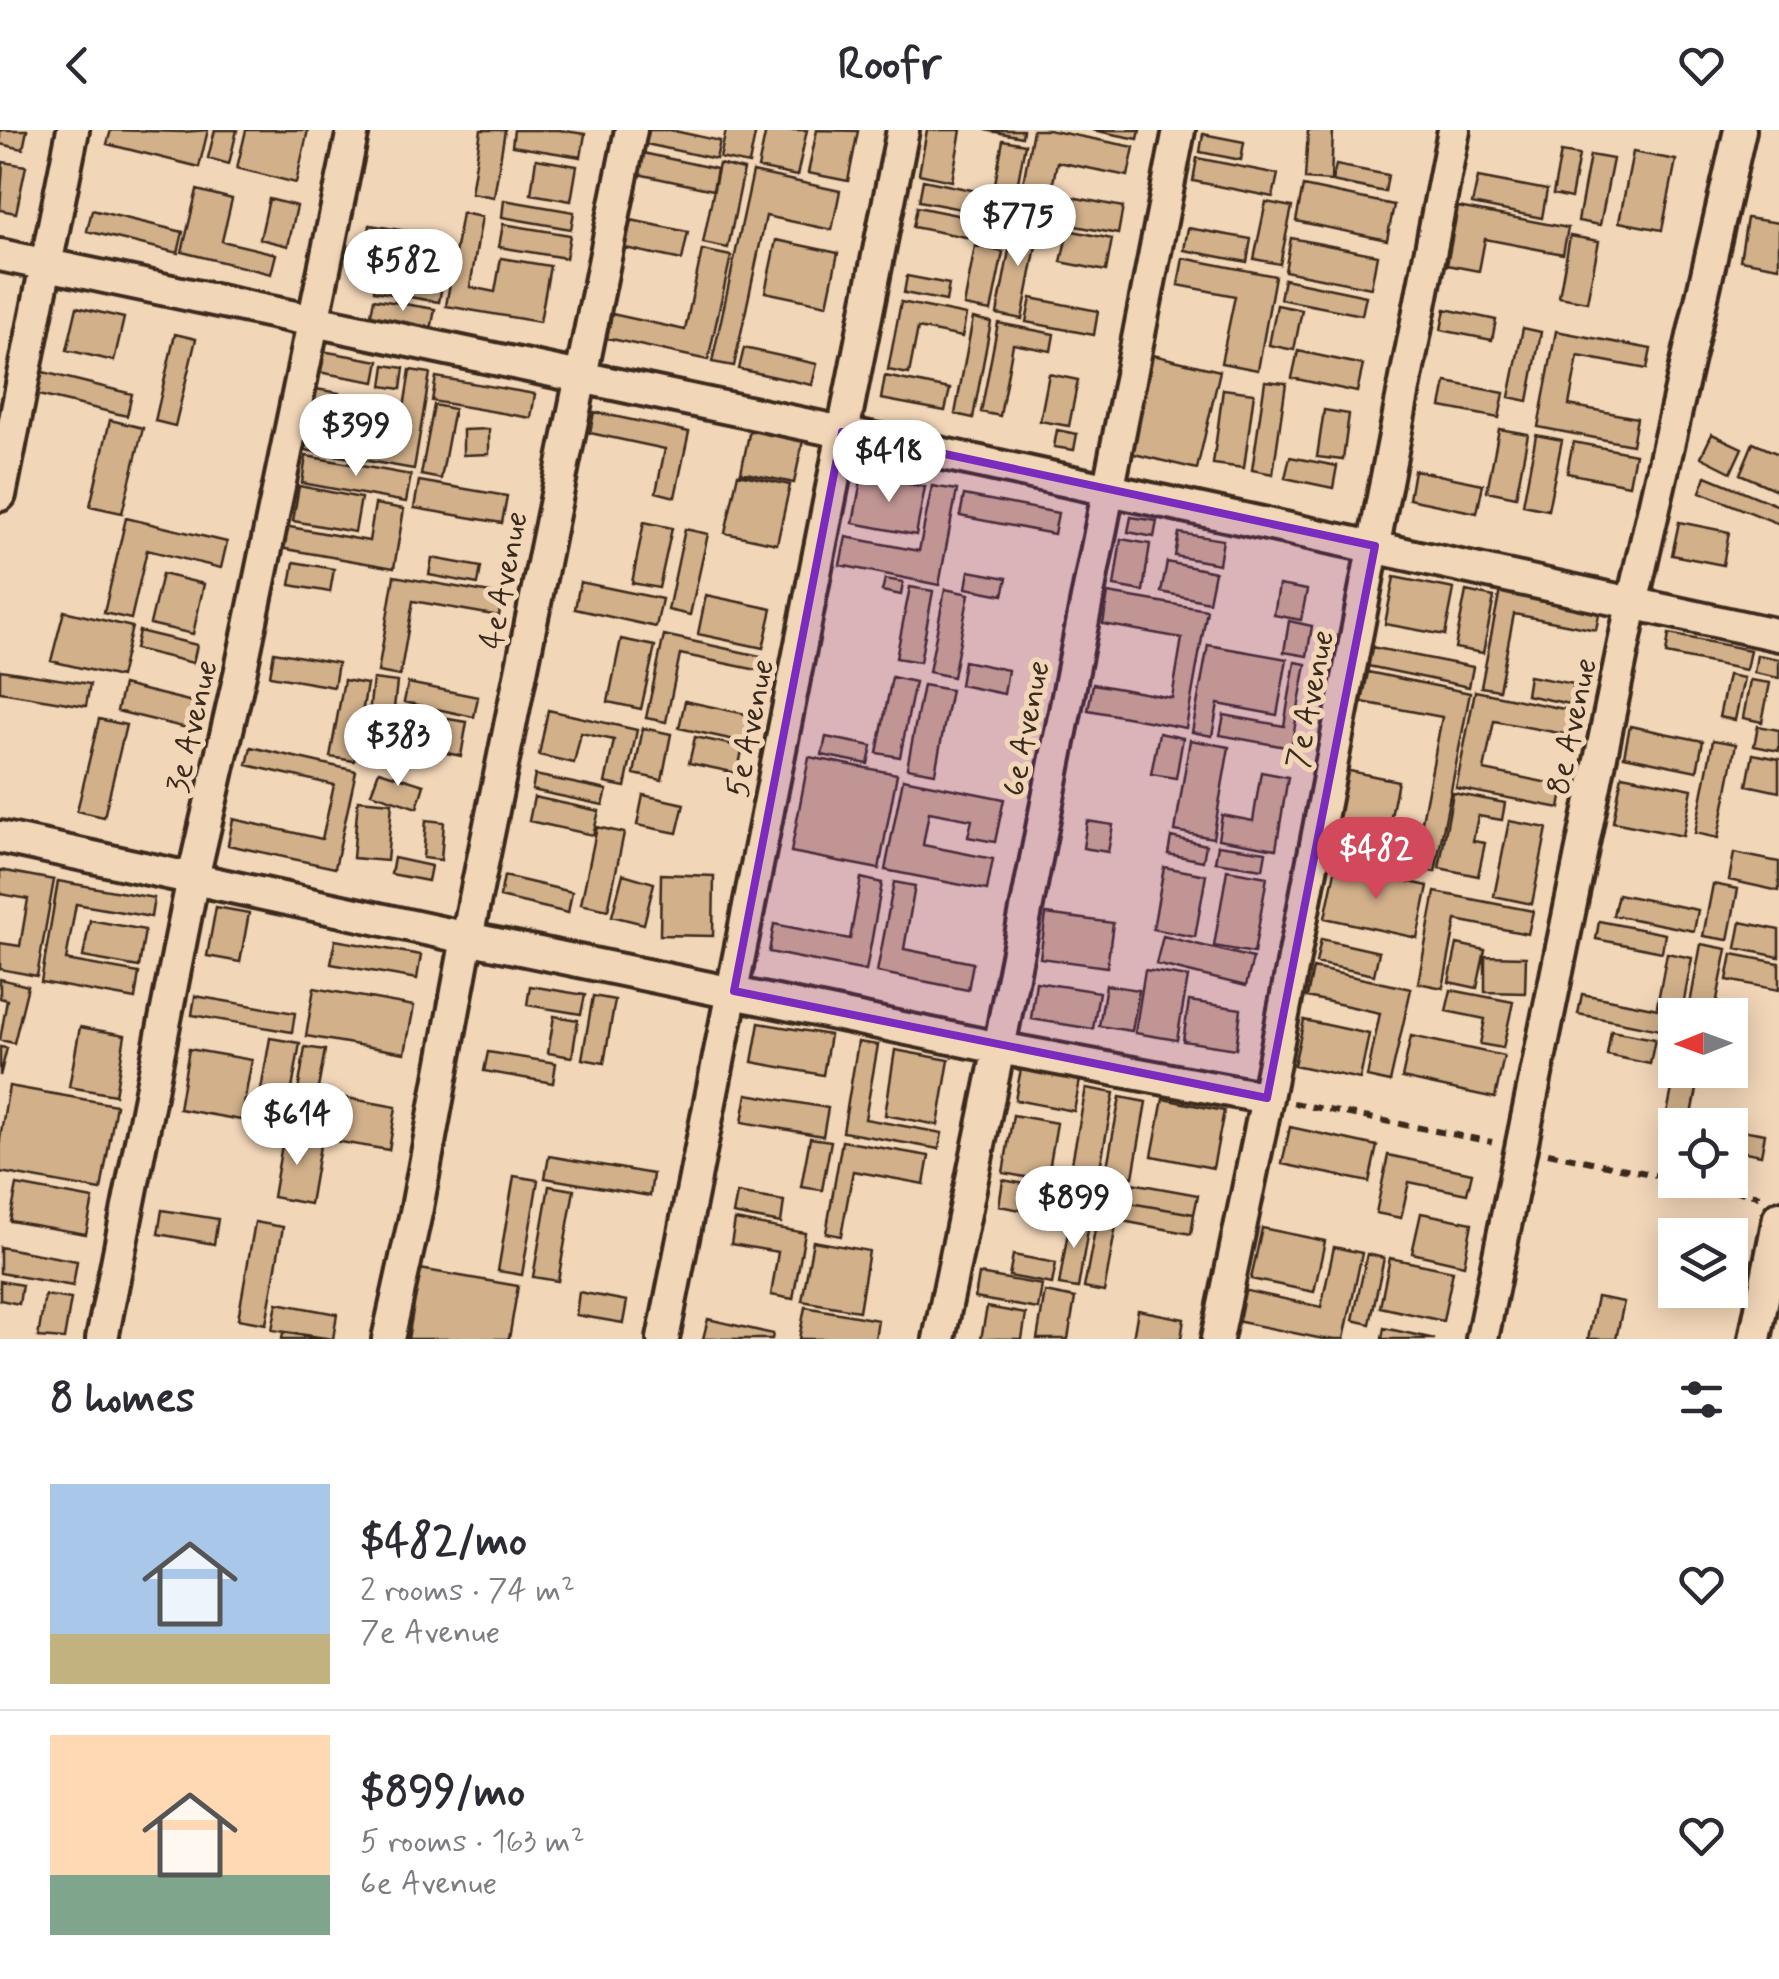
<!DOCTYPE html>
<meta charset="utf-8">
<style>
:root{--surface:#fff;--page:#f7f7f7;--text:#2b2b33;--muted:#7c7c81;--line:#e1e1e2;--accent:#d1495b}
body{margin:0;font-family:Mynerve,sans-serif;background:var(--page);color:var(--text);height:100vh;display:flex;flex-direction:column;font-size:38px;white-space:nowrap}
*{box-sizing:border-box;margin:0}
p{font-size:32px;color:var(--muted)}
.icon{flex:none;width:55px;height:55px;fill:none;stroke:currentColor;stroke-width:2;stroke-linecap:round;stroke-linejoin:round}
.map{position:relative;height:1209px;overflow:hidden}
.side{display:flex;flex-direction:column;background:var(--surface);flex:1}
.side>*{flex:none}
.needle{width:65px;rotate:269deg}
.tools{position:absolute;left:1658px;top:868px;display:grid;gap:20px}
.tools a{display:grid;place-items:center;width:90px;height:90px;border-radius:0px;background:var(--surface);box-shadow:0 5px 25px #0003;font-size:50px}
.price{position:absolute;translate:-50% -85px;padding:0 22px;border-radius:35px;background:#fff;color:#222;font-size:32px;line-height:65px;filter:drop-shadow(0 2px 5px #0008)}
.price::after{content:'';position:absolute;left:50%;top:60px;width:30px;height:22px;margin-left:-15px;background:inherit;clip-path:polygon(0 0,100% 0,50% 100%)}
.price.on{background:var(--accent);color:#fff}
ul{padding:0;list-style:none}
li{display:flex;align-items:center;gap:30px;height:250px;padding:0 50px}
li+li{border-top:2px solid var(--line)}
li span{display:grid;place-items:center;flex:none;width:280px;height:200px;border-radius:0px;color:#555}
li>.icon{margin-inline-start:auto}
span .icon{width:120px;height:120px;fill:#fffc;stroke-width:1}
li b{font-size:42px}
h2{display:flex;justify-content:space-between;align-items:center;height:120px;padding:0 50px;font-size:42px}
header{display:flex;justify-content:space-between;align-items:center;height:130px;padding:0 50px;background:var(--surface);font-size:45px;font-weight:700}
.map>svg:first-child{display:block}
.building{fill:#d1b08a;stroke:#3b2a1e;stroke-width:2.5}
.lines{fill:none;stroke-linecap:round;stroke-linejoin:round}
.minor-casing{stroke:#3b2a1e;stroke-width:38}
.path{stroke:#3b2a1e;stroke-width:6;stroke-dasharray:10 8;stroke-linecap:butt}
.minor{stroke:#f2d6b8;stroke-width:30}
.marked{fill:#7b2cbf;fill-opacity:0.2;stroke:#7b2cbf;stroke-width:8;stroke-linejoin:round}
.labels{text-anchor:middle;stroke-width:10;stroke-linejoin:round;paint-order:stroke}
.street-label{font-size:32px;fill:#3b2a1e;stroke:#f2d6b8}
</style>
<header><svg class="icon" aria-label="back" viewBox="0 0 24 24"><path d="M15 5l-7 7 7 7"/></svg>Roofr<svg class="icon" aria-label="heart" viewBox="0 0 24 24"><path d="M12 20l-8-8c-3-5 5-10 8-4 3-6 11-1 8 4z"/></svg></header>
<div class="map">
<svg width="1779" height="1209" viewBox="0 0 1779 1209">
<rect width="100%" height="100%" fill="#f2d6b8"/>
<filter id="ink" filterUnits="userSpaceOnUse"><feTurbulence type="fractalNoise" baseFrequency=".01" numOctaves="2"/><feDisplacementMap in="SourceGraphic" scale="20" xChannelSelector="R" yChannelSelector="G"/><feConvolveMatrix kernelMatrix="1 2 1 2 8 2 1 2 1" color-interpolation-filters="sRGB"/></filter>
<g filter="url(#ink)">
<path class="building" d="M0 0H27L23 19 0 14Z
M111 0 182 2 208 0 199 37 107 14Z
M215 0H237L229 34 208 28Z
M246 0H308L296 53 237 38Z
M481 0H505L494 67 471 63Z
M514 0H559L585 4 581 27 512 16Z
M649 0H670L720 11 716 29 646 14Z
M726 0H756L749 34 720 28Z
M766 0H807L797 46 758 38Z
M817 0 858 1 848 51 808 43Z
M927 0H961L952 51 919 44Z
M985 0H1023L1022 7Z
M1033 0H1048L1134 17 1128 46 1057 32 1051 63 1123 77 1118 104 1017 85Z
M1092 0H1140L1138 9Z
M1308 0H1333L1331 51 1305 49Z
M1203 4 1244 12 1241 30 1200 22Z
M1003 10 1025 14 1011 90 989 86Z
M1561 22 1579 25 1571 68 1553 64Z
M1633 22 1676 30 1662 100 1619 92Z
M643 23 717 39 713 60 638 44Z
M1590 25 1613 29 1600 95 1578 91Z
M1197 28 1278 44 1273 67 1193 51Z
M536 29 577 36 571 71 531 64Z
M3 32 26 36 16 83 0 80Z
M719 34 744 40 728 118 703 113Z
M1336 35 1388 45 1385 62 1332 51Z
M753 42 840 61 832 100 766 86 734 236 712 232Z
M1478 47 1547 60 1542 88 1472 74Z
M923 50 986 63 982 83 919 71Z
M1303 56 1394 75 1387 110 1296 91Z
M197 60 232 69 222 111 276 124 271 144 182 122Z
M269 69 297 76 288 116 260 109Z
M504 70 574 82 571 99 502 87Z
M1266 72 1292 77 1280 134 1254 129Z
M917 77 1012 96 1008 115 913 97Z
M1458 77 1568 98 1563 124 1485 109 1479 141 1447 135Z
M92 80 183 102 178 123 87 101Z
M462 83 482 87 470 157 495 162 501 128 550 136 540 192 446 176Z
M1747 88 1779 93V137L1740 130Z
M1015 89 1040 95 1022 189 997 184Z
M631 90 688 102 682 130 625 118Z
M503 94 570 105 566 128 499 117Z
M370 95 424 104 417 140 364 132Z
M1188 98 1251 109 1247 132 1184 120Z
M1068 100 1112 109 1106 141 1061 132Z
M1570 106 1599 111 1587 172 1559 167Z
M1291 108 1377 125 1371 158 1285 141Z
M776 110 838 123 827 175 765 162Z
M975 116 1003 122 991 181 964 176Z
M702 120 731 126 708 230 607 208 612 184 685 200Z
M1183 128 1275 146 1258 240 1221 233 1235 166 1178 155Z
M377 139 443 150 439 172 374 161Z
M907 146 949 154 946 171 904 163Z
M1284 149 1366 166 1362 185 1280 169Z
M1031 168 1098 181 1094 205 1026 192Z
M374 169 435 179 431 200 370 189Z
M901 172 966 185 962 207 918 198 909 244 888 240Z
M1277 175 1302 180 1294 220 1269 215Z
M77 177 124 188 114 231 67 220Z
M1445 179 1496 190 1492 210 1441 200Z
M973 188 991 192 973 288 955 284Z
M998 193 1054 204 1051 221 1013 214 1000 286 981 282Z
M1523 198 1541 202 1528 271 1509 267Z
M1556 201 1651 219 1647 239 1578 226 1569 275 1637 288 1632 315 1538 297Z
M175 204 196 209 175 296 155 291Z
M744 218 817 234 812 255 739 239Z
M322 221 379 231 375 252 318 242Z
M1298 221 1363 235 1357 262 1292 248Z
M1153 225 1220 241 1197 339 1130 323Z
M385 235 404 238 401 259 382 256Z
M35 240 132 264 127 286 30 263Z
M410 240 430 243 414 339 305 320 316 259 339 263 332 305 398 316Z
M1049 244 1078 250 1069 296 1040 291Z
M885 246 950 259 945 281 881 269Z
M436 247 535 264 531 288 432 271Z
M1265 251 1286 253 1273 344 1252 340Z
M1446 252 1504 263 1499 288 1441 277Z
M1223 259 1254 263 1244 338 1213 334Z
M434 275 454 279 441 349 421 345Z
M1324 280 1349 284 1343 330 1317 327Z
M594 282 689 302 675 367 656 362 665 319 590 303Z
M110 290 143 298 122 383 90 376Z
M752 290 805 301 794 353 741 342Z
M489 299V324L463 325V300Z
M1499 299 1528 304 1516 367 1487 361Z
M1057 300 1077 304 1074 320 1054 317Z
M1712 304 1742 318 1731 342 1701 327Z
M1536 305 1562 310 1548 380 1523 375Z
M1573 312 1635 324 1629 355 1567 343Z
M1753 313 1779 324V361L1740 344Z
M306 326 411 345 406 372 302 353Z
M1290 327 1337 336 1333 358 1285 348Z
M1414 340 1483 354 1477 383 1409 369Z
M738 344 790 355 777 414 725 403Z
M862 345 925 357 916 405 853 393Z
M1706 346 1779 376V394L1700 362Z
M419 351 507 366 502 393 414 378Z
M299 356 361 368 355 402 293 391Z
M932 356 957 360 939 455 840 435 846 407 919 421Z
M964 365 1058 383 1054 404 960 386Z
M375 374 404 379 394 438 280 418 284 396 369 411Z
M1131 387 1157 391 1154 407 1128 402Z
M126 388 227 412 221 438 147 420 131 489 104 483Z
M644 392 672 398 659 458 632 453Z
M1679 392 1729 402 1723 435 1672 425Z
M685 399 708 404 690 485 668 480Z
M1179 403 1223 410 1219 434 1175 426Z
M1121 409 1150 414 1143 461 1114 456Z
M432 428 481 437 478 454 429 445Z
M294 432 334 439 330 462 290 455Z
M1167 432 1215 442 1209 472 1161 462Z
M969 441 1007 448 1003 465 966 458Z
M162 444 204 454 193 504 150 494Z
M394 446 502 465 499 486 413 471 400 546 378 542Z
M1394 447 1454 459 1445 505 1385 494Z
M885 449 903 452 901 465 882 461Z
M580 452 662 469 656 497 575 479Z
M1279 455 1307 460 1301 490 1274 485Z
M910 457 933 461 920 532 896 528Z
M945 459 969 464 953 547 929 542Z
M1500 460 1600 479 1596 500 1514 484 1499 560 1481 557Z
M1466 461 1494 467 1483 523 1455 518Z
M1108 463 1207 480 1186 598 1088 580 1093 554 1172 568 1182 508 1103 494Z
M706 465 772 479 763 518 698 504Z
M64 481 132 497 120 547 51 531Z
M1289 491 1312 496 1307 526 1284 522Z
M139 501 197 515 193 533 135 519Z
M1669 504 1750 520 1746 540 1666 524Z
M664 505 760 526 757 540 680 524 666 592 646 588Z
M621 509 655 516 641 579 608 572Z
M1208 515 1287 529 1277 585 1218 574 1212 606 1192 602Z
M1371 517 1473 537 1469 557 1368 536Z
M274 522 338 533 334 557 270 546Z
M1757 525 1779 529V548L1754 543Z
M964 531 1008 540 1004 564 960 555Z
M1295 532 1306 534 1291 618 1220 605 1224 585 1284 596Z
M0 540 90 554 86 576 0 562Z
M1368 542 1470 563 1435 742 1413 738 1442 587 1362 572Z
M1728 545 1744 548 1735 590 1719 587Z
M1529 546 1574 554 1570 574 1526 565Z
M892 547 915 552 900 627 877 623Z
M373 549 397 552 388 630 364 627Z
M344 550 367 554 354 631 330 627Z
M1750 550 1770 553 1762 592 1743 588Z
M408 553 478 567 474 587 404 572Z
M123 555 197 573 191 599 117 581Z
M923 555 951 560 935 643 907 638Z
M1475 561 1574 581 1570 605 1494 591 1484 640 1564 656 1560 678 1456 658Z
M685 571 750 585 744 612 679 598Z
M548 580 637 600 625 657 605 653 614 610 581 603 574 633 539 625Z
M99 589 126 595 104 687 77 681Z
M448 589 467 592 461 626 442 622Z
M1630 596 1703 611 1697 641 1624 626Z
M1758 596 1779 600V621L1754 616Z
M643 598 671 604 662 650 634 644Z
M1159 603 1183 608 1176 648 1151 644Z
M695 607 743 617 737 643 689 633Z
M826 607 872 616 868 634 822 625Z
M1190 610 1229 617 1213 708 1175 701Z
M1713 610 1736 614 1718 708 1695 703Z
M251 617 356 641 335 738 228 715 233 689 322 709 334 655 247 635Z
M1753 624 1779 629V662L1747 655Z
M809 627 897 644 879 739 791 722Z
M1335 638 1398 651 1383 728 1320 715Z
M379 641 424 655 417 678 371 663Z
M1261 642 1288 647 1276 719 1218 709 1222 685 1253 691Z
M535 645 607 660 603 675 532 660Z
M1622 645 1692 659 1683 706 1613 692Z
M903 649 1004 669 995 712 968 707 972 690 929 682 923 715 993 729 987 760 885 740Z
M1453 663 1505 673 1502 690 1478 686 1473 711 1485 713 1478 746 1439 738Z
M643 665 684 674 677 703 637 695Z
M534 667 599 681 593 705 529 691Z
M358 670 392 673 387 731 353 728Z
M426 690 444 692 441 730 423 728Z
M1087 691 1113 695 1108 722 1083 718Z
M1509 691 1547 698 1532 774 1494 766Z
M597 697 624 703 608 780 581 774Z
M1171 707 1206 715 1203 731 1168 724Z
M1218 715 1266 722 1263 739 1215 732Z
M1734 723 1779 732V761L1729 750Z
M394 728 431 736 428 751 391 744Z
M1336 736 1428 756 1417 808 1325 788Z
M1164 737 1206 745 1195 807 1153 799Z
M0 740 54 750 37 846 0 839V813L20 816 28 769 0 764Z
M1227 740 1267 747 1254 823 1214 816Z
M623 744 654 753 644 794 612 786Z
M661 744 714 746 713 806 660 805Z
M504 746 572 762 568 783 500 767Z
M861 748 882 753 866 841 769 822 774 794 850 809Z
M58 751 154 768 151 787 76 774 66 830 139 843 135 869 41 852Z
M894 752 915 756 904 819 973 833 968 860 877 842Z
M1713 754 1738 759 1728 810 1703 806Z
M1435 762 1533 781 1528 804 1456 790 1443 858 1418 853Z
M1618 764 1698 780 1694 801 1613 785Z
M216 777 249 783 240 832 207 826Z
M1046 784 1113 793 1107 837 1040 828Z
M90 790 145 800 139 837 83 827Z
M1599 791 1665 804 1662 822 1596 809Z
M1741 792 1779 800V827L1736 818Z
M1163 806 1253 828 1246 856 1156 834Z
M1321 809 1379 822 1374 845 1316 833Z
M335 810 421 825 417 849 331 834Z
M1457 814 1485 820 1477 858 1449 852Z
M1701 814 1727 819 1714 885H1688Z
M1667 823 1692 828 1682 881 1657 876Z
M1732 824 1779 833V860L1727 850Z
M1485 826 1526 827 1525 863 1485 862Z
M1313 838 1411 859 1390 952 1367 947 1380 883 1307 867Z
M1145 840 1188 847 1177 910 1135 903Z
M0 849 28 856 14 913 0 910 7 870 0 868Z
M1036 852 1099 862 1093 899 1031 889Z
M1106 855 1139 860 1132 901 1099 896Z
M530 856 585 865 581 884 527 875Z
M314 858 414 876 405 923 306 906Z
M1451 860 1513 872 1503 918 1480 914 1485 889 1446 881Z
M1582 864 1678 883 1675 885V903L1578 884Z
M195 866 295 883 292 902 192 885Z
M593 866 615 870 604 933 582 929Z
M1189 871 1241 879 1236 919 1183 911Z
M554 886 578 890 572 927 548 923Z
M1304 890 1369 904 1360 949 1294 935Z
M759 893 830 905 823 945 752 932Z
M80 897 125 905 115 965 69 957Z
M1611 901 1655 909 1650 934 1607 925Z
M1411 906 1504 926 1495 968 1402 948Z
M270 908 300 913 290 971 260 966Z
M858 912 878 915 865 989 942 1003 939 1019 843 1002Z
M0 917 7 918 0 946Z
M305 917 325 920 317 964 298 961Z
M189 919 252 930 241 990 179 979Z
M895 920 949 930 938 995 885 985Z
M488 922 556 933 553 953 484 941Z
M1021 939 1080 950 1074 981 1015 970Z
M1674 949 1698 954 1690 995H1675V1005L1663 1003Z
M9 956 116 975 101 1060 0 1042V1008Z
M1086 958 1114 963 1096 1059 1068 1054Z
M747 964 828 978 823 1006 742 992Z
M336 966 396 977 389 1020 328 1010Z
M1120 967 1146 972 1133 1047 1106 1042Z
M1163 969 1224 981 1213 1038 1152 1026Z
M1013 985 1057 993 1047 1051 1003 1043Z
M1290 997 1377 1016 1369 1052 1282 1034Z
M1730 998 1765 1004 1761 1025 1730 1019Z
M284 1003 321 1010 310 1074 273 1067Z
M810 1008 831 1011 822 1060 801 1057Z
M842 1011 929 1026 924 1054 853 1041 841 1106 826 1103Z
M1388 1025 1472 1043 1467 1064 1409 1052 1401 1088 1376 1083Z
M549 1026 653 1044 650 1066 545 1048Z
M514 1046 538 1050 522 1145 498 1141Z
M1104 1048 1198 1065 1194 1084 1101 1068Z
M1003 1050 1069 1062 1064 1088 999 1076Z
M17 1055 93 1069 86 1104 10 1091Z
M549 1056 574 1060 558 1151 533 1147Z
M737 1063 784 1071 781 1093 733 1084Z
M1101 1068 1194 1084 1191 1104 1117 1090 1104 1162 1084 1158Z
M162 1080 218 1089 214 1114 158 1104Z
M1421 1083 1472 1093 1464 1135 1412 1123Z
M1071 1084 1090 1088 1078 1158 1059 1155Z
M735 1090 805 1103 793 1169 771 1165 778 1122 731 1114Z
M255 1092 283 1097 266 1194 238 1189Z
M1262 1098 1325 1111 1314 1162 1251 1149Z
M813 1111 869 1121 859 1181 802 1171Z
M0 1117 77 1131 73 1156 0 1143Z
M1334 1117 1362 1123 1344 1209H1323L1236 1191 1243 1160 1321 1177Z
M1367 1124 1384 1128 1370 1194 1353 1190Z
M1013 1125 1056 1133 1052 1154 1009 1146Z
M1390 1128 1453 1141 1443 1191 1380 1177Z
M420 1139 518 1156 509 1209H408Z
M979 1144 1042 1155 1038 1179 975 1168Z
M0 1151 22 1155 19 1174 0 1170Z
M579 1162 627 1171 623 1193 576 1185Z
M1045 1162 1075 1168 1068 1209H1037Z
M45 1165 71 1169 64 1209 38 1207Z
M1597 1167 1624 1172 1616 1209H1588Z
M277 1173 337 1184 333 1209 272 1200Z
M805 1177 878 1190 875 1209H799Z
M987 1177 1026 1184 1022 1209H981Z
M1138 1180 1184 1189 1181 1209H1133Z
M708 1189 773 1204 772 1209H703Z
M1384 1198 1435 1209H1382Z
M283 1202 322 1209H282Z"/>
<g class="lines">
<g class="minor-casing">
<path id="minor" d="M0 125 842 302 1779 505
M0 365 73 0
M0 707 467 808 999 918 1267 968
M102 1209 193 748 240 544 353 0
M388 1209 417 1078 467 808 631 0
M663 1209 903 0
M939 1209 999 918 1179 0
M1217 1209 1267 968 1454 0
M1482 1209 1632 474 1740 0
M1755 1209 1779 1087"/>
</g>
<path class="path" d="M1293 973 1492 1012
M1548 1023 1675 1049
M1681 1050 1759 1066"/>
<use href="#minor" class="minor"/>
</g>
</g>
<path class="marked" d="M842 302 1375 416 1267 968 734 861Z"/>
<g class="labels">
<g class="street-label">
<text transform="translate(503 450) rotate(-79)" y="11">4e Avenue</text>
<text transform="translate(1309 569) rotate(-79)" y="11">7e Avenue</text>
<text transform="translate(191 596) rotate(-77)" y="11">3e Avenue</text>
<text transform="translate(1571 596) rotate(-78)" y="11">8e Avenue</text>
<text transform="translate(749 598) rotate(-79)" y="11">5e Avenue</text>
<text transform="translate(1025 598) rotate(-79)" y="11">6e Avenue</text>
</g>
</g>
</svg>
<div class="tools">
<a><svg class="needle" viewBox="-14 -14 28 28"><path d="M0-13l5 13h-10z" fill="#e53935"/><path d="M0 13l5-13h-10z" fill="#7c7c81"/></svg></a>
<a><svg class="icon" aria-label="locate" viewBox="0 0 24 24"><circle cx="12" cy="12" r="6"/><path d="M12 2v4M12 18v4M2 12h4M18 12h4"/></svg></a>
<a><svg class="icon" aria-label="layers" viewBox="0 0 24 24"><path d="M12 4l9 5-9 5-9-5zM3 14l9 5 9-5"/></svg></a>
</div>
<b class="price" style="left:1018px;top:139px">$775</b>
<b class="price" style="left:403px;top:184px">$582</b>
<b class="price" style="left:356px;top:349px">$399</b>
<b class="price" style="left:889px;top:375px">$418</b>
<b class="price" style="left:398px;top:659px">$383</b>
<b class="price on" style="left:1376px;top:772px">$482</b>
<b class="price" style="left:297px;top:1038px">$614</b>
<b class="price" style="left:1074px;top:1121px">$899</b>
</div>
<section class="side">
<h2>8 homes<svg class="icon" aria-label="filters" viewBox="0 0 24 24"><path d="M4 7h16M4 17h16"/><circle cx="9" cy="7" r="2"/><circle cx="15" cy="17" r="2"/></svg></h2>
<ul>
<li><span style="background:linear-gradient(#a9c7e8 75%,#c2b280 0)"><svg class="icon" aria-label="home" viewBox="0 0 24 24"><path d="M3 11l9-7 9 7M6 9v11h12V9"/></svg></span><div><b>$482/mo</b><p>2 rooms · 74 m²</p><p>7e Avenue</p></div><svg class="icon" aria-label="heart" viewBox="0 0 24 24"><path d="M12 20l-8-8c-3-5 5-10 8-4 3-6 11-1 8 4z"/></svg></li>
<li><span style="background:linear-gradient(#ffd9b3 70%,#7fa58c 0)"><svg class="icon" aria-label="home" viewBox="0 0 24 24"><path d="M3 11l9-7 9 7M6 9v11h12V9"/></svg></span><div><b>$899/mo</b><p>5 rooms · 163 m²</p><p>6e Avenue</p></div><svg class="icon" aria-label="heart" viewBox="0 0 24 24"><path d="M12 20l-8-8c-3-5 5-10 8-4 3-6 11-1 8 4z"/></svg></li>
</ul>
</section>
